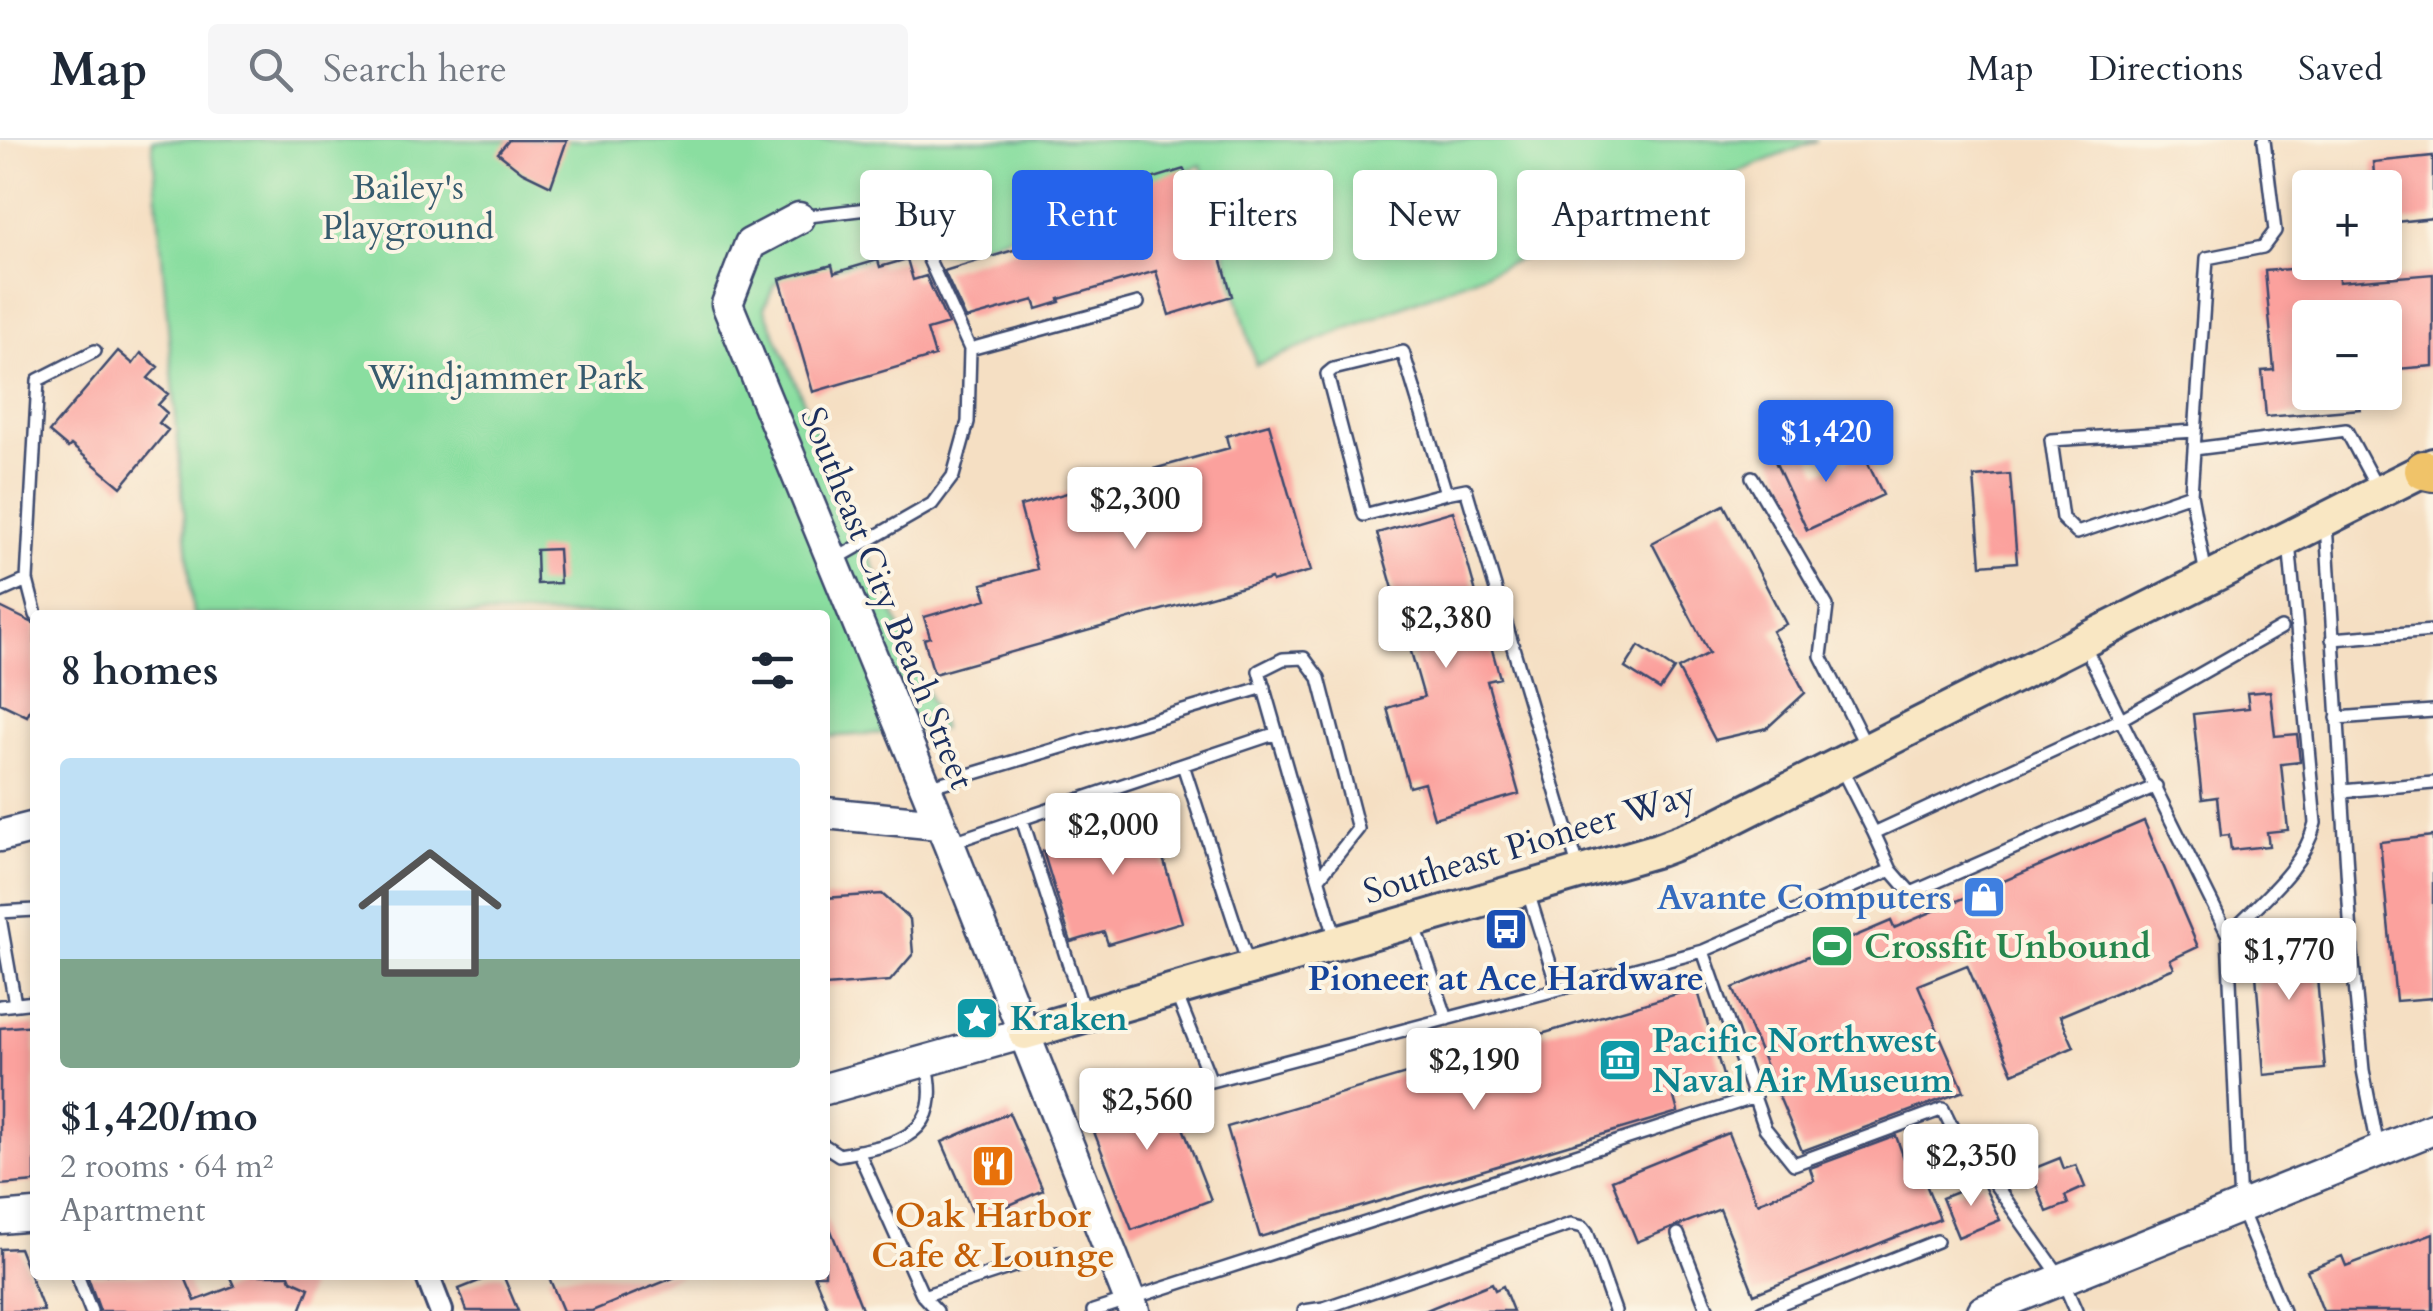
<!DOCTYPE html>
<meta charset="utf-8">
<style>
:root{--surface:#fff;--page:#f6f6f7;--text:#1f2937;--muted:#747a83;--line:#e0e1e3;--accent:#2563eb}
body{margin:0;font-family:Cardo,serif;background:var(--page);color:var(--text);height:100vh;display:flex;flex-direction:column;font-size:38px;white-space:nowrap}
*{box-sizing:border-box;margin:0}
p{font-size:32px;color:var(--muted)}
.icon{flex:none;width:55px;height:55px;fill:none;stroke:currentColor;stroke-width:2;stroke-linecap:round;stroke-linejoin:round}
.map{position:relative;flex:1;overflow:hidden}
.panel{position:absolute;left:30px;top:470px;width:800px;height:670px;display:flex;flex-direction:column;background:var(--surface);border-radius:10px;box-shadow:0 5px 15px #0003}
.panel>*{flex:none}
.guide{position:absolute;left:860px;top:30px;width:950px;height:90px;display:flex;gap:20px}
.fabs{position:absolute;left:2292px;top:30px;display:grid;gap:20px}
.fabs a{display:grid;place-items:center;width:110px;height:110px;border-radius:10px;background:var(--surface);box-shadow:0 5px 15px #0003;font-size:50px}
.price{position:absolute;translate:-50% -85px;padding:0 22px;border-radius:10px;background:#fff;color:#222;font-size:32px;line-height:65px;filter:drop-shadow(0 2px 5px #0008)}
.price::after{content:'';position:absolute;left:50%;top:60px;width:30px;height:22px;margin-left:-15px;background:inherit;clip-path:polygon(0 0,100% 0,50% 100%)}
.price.active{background:var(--accent);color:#fff}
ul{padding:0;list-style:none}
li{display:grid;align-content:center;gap:20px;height:530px;padding:0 30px}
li+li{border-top:2px solid var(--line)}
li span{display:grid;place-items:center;height:310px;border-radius:10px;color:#555}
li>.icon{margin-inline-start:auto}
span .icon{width:180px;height:180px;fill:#fffc;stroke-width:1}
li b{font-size:42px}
h2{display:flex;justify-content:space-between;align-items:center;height:120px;padding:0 30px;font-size:42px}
.tag{padding:0 35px;border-radius:10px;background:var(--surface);box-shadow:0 5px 15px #0003;font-size:35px;line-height:90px}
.tag.active{background:var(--accent);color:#fff}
header{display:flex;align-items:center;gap:60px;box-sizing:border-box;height:140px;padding:0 50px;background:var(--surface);border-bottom:2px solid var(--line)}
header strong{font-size:48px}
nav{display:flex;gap:55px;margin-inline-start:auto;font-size:35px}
.search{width:700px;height:90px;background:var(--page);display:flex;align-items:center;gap:25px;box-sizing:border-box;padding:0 35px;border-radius:10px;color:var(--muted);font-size:38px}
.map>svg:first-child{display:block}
.green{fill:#8adea0;stroke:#52867f;stroke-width:2.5}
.building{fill:#fba19d}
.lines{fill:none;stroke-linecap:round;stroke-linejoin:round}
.service-casing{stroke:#3c496d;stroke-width:16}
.minor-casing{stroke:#3c496d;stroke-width:28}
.tertiary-casing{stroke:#3c496d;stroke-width:35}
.secondary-casing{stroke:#3c496d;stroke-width:38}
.primary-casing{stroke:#3c496d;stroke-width:42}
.service{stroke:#fff;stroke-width:11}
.minor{stroke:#fff;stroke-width:22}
.tertiary{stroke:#fff;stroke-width:30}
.secondary{stroke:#f9e7c3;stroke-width:32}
.primary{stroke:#f0c369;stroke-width:38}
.labels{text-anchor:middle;stroke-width:8;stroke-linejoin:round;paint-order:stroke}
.park-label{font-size:35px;fill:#375b6e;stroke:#fcf5e5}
.street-label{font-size:35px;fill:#1b2f5e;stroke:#fcf5e5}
.shop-label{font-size:35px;font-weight:bold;fill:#366cbe;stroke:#fcf5e5;text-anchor:end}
.leisure-label{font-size:35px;font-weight:bold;fill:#27864d;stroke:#fcf5e5;text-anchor:start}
.transit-label{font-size:35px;font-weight:bold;fill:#164399;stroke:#fcf5e5}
.culture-label{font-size:35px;font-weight:bold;fill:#0d838f;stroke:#fcf5e5;text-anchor:start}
.food-label{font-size:35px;font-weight:bold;fill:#c56008;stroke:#fcf5e5}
</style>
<header>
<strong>Map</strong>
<div class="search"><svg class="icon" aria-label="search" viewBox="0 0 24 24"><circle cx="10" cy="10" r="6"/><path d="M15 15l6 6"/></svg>Search here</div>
<nav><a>Map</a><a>Directions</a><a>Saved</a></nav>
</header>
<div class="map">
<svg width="2433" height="1171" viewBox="0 0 2433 1171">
<rect width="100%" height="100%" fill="#fcf5e5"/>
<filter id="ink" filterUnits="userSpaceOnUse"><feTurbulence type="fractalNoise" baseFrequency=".01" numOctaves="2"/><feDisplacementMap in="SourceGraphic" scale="20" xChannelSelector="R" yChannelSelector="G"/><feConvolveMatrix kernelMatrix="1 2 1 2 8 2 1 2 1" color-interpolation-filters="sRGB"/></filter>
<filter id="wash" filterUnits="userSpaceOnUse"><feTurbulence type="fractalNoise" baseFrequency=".0048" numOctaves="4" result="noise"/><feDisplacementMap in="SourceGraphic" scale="40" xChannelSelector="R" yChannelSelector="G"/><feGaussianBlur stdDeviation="2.25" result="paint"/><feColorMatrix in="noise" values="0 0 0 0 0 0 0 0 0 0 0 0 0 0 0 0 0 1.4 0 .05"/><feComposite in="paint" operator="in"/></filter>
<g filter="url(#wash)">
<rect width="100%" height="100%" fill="#f5dfc3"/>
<path class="green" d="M152 0H1818L1256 225 1201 25 1134 48 1121 62 956 112H897L775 143 764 168 943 589 825 597V475H193Z"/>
<g id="blocks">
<path class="building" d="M509 0H567L551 46 522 32 498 13Z
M2433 16V78L2385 83V48H2375L2373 22Z
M1184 29 1191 54 1202 51 1232 156 1169 175 1156 131 1059 159 1060 162 1037 169 1034 160 966 179 944 131 1136 73 1128 46Z
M907 119 913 140 926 136 948 184 927 190 935 216 813 252 780 139 832 125 834 133 878 120 880 127Z
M2338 125 2339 142 2433 134V226L2385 230V178H2310V252H2359L2360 269 2266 277 2262 231 2274 230 2265 131Z
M118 211 133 224 141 213 158 227 148 238 168 254 158 265 167 273 159 283 168 290 121 347 71 305 68 308 49 292Z
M1269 284 1311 431 1272 442 1271 439 934 534 924 499 930 497 924 477 987 459 982 444 1037 429 1020 366 1229 308 1226 296Z
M1804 302 1819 333 1863 313 1883 355 1807 390 1773 317Z
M2010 334 2017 422 1981 425 1974 337Z
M1724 365 1786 484 1772 491 1805 553 1767 588 1715 600 1678 529 1709 513 1652 403Z
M1453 371 1500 538 1487 541 1519 654 1434 678 1424 643 1409 647 1387 568 1424 557 1377 393Z
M558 409 560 443 537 444 536 410Z
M0 467 35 484V559L27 576 0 563Z
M1639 506 1674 529 1660 550 1625 528Z
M2270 551 2275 596 2297 594 2300 622 2281 624 2288 690 2267 692 2269 706 2231 710 2229 695 2221 696 2217 657 2202 659 2193 574 2249 568 2247 553Z
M1112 658 1119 683 1150 674 1182 782 1108 804 1104 792 1071 802 1043 711 1077 701 1075 694 1087 690 1081 669Z
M2144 681 2198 807 2170 820 2174 828 2060 876 2074 907 2013 933 1967 825 1918 845 1964 951 1802 1011 1733 848 1891 781 1894 788Z
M2433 696V858L2396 861 2380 702Z
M882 754 910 779 913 814 890 841 825 846V758Z
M2313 792 2325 929 2264 935 2253 797Z
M1697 848 1724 939 1673 954 1678 972 1260 1097 1227 987Z
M35 885V1042L0 1045V888Z
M1163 936 1211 1060 1132 1090 1084 966Z
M1009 973 1043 1050 976 1080 942 1002Z
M1728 993 1757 1063 1814 1040 1810 1028 1896 996 1905 1021 1915 1017 1940 1079 1754 1154 1720 1069 1637 1102 1612 1040Z
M2060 1018 2064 1029 2076 1025 2085 1047 2065 1056 2068 1064 2047 1072 2030 1030Z
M1982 1042 2000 1080 1958 1097 1942 1058Z
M825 1078H826L863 1171H829L814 1135H825Z
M2433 1093V1171H2323L2307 1130 2342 1116 2346 1126Z
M19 1108 44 1171H0V1109Z
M87 1135H184L195 1161 234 1146 229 1135H289L291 1140 309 1148 300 1171H100Z
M494 1135H503L518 1171H467L459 1149Z
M548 1135H678V1136L592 1171H563Z
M1492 1143 1495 1150 1503 1146 1513 1171H1424Z"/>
</g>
</g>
<g filter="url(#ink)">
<use href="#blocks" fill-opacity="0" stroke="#3c496d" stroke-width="2.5"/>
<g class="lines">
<g class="service-casing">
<path id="service" d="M801 77 883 67 925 111 970 209 968 282 953 336 932 364 836 419
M970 209 1138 163
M2194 309 2346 290 2377 348
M1752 337 1827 466 1821 516 1866 606
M1446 353 1364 375 1327 234 1333 229 1403 212 1446 353 1466 349 1579 730
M2191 354 2077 393 2062 378 2051 300 2195 291
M2326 383 2352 812 2363 930 2378 1007
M2206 435 2191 354 2207 118 2263 107 2275 91 2264 0
M0 452 27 440
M36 475 27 440 38 240 95 211
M2332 499 2433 491
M2084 505 2228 795 2240 1067 2283 1171
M2337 578 2433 571
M1183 625 1248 824
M1840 626 1874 693
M928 647 1264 547
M2342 651 2433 643
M1022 679 1084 872
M950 703 1277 593
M1891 730 1874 693 2123 578 2281 488
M1319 738 1358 689 1319 538 1304 518 1283 519 1259 531 1336 800
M1527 749 1558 849
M0 772 35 770
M0 778 15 864
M1414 783 1447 879
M2228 795C2259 762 2304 729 2315 683L2289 402
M1703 811 1765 988 1794 1024 1943 969 1971 1027 1982 1026 2062 1139 2076 1171
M1176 853 1211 941 1703 811 1891 730 1911 753 2156 646
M0 866 35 862
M825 1006 839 1015C900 1004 945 996 926 921
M858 1011 923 1156 937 1171
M1678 1094 1708 1171
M77 1135 91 1171
M923 1156 1057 1112
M1093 1171 1755 957
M1304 1171 1324 1168 1571 1084 1583 1087 1587 1092 1615 1171
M1762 1171 1937 1101"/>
</g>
<g class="minor-casing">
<path id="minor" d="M427 1135 441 1171"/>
</g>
<g class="tertiary-casing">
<path id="tertiary" d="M799 78 750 104 727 164 949 704 1134 1171
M825 673 939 684
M0 696 35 687
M825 949 1025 893
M0 1078 35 1075
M1983 1171 2433 989"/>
</g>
<g class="secondary-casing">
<path id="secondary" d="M1025 893 1658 710 1703 693 2433 325"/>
</g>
<g class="primary-casing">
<path id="primary" d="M2424 330 2433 332"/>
</g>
<use href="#service" class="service"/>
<use href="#minor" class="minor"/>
<use href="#tertiary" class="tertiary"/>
<use href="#secondary" class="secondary"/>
<use href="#primary" class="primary"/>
</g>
</g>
<defs>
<g id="shop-square" transform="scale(2.25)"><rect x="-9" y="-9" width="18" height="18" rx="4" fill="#3f7fe0" stroke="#fcf5e5"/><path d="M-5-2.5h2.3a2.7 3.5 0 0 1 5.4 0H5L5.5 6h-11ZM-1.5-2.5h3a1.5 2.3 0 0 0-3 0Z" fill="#fff"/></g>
<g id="bus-square" transform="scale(2.25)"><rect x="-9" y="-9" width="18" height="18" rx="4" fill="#1a4fb4" stroke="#fcf5e5"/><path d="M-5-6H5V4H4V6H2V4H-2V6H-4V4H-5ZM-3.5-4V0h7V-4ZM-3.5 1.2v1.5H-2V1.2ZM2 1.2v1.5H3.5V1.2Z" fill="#fff"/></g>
<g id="stadium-square" transform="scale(2.25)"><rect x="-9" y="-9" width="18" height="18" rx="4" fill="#2e9e5b" stroke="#fcf5e5"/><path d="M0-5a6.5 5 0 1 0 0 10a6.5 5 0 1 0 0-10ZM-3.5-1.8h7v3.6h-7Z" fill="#fff"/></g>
<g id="sight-square" transform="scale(2.25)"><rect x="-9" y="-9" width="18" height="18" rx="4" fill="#0f9aa8" stroke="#fcf5e5"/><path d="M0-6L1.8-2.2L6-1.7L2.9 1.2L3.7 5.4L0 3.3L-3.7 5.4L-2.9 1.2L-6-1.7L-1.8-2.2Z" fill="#fff"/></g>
<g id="museum-square" transform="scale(2.25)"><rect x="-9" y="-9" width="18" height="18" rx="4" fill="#0f9aa8" stroke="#fcf5e5"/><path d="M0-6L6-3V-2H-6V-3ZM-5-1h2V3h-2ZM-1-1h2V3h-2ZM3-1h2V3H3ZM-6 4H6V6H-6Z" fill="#fff"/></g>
<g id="restaurant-square" transform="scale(2.25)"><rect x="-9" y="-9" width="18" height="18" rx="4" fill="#e8710a" stroke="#fcf5e5"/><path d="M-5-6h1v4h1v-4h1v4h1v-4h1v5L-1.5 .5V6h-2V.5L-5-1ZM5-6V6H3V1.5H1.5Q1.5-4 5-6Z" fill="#fff"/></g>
</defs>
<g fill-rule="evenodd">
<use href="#shop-square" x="1984" y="757"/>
<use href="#bus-square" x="1506" y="789"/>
<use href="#stadium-square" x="1832" y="806"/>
<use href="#sight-square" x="977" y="878"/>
<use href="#museum-square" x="1620" y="920"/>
<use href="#restaurant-square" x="993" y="1026"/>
</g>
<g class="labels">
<g class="park-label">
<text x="408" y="59">Bailey's<tspan x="408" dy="40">Playground</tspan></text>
<text x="506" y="249">Windjammer Park</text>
</g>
<g class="street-label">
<text transform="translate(888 458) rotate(68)" y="12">Southeast City Beach Street</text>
<text transform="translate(1529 702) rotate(-17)" y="12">Southeast Pioneer Way</text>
</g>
<g class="shop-label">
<text x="1952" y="769">Avante Computers</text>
</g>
<g class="leisure-label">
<text x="1864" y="818">Crossfit Unbound</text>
</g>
<g class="transit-label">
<text x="1506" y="850">Pioneer at Ace Hardware</text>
</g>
<g class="culture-label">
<text x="1010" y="890">Kraken</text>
<text x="1652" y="912">Pacific Northwest<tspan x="1652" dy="40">Naval Air Museum</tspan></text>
</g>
<g class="food-label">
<text x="993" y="1087">Oak Harbor<tspan x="993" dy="40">Cafe &amp; Lounge</tspan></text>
</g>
</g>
</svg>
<div class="fabs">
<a>+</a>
<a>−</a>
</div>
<b class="price active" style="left:1826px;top:345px">$1,420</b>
<b class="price" style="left:1135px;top:412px">$2,300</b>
<b class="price" style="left:1446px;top:531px">$2,380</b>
<b class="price" style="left:1113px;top:738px">$2,000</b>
<b class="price" style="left:2289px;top:863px">$1,770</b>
<b class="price" style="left:1474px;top:973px">$2,190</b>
<b class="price" style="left:1147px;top:1013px">$2,560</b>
<b class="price" style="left:1971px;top:1069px">$2,350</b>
<div class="guide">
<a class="tag">Buy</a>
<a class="tag active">Rent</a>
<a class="tag">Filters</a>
<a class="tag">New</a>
<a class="tag">Apartment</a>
</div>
<section class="panel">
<h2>8 homes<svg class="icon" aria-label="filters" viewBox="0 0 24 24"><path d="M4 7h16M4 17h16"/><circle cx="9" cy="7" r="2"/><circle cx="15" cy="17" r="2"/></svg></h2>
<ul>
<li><span style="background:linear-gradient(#bfe0f5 65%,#7fa58c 0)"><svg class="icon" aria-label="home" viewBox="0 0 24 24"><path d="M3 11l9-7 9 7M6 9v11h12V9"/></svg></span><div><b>$1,420/mo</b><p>2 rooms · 64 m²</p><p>Apartment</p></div></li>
</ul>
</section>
</div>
